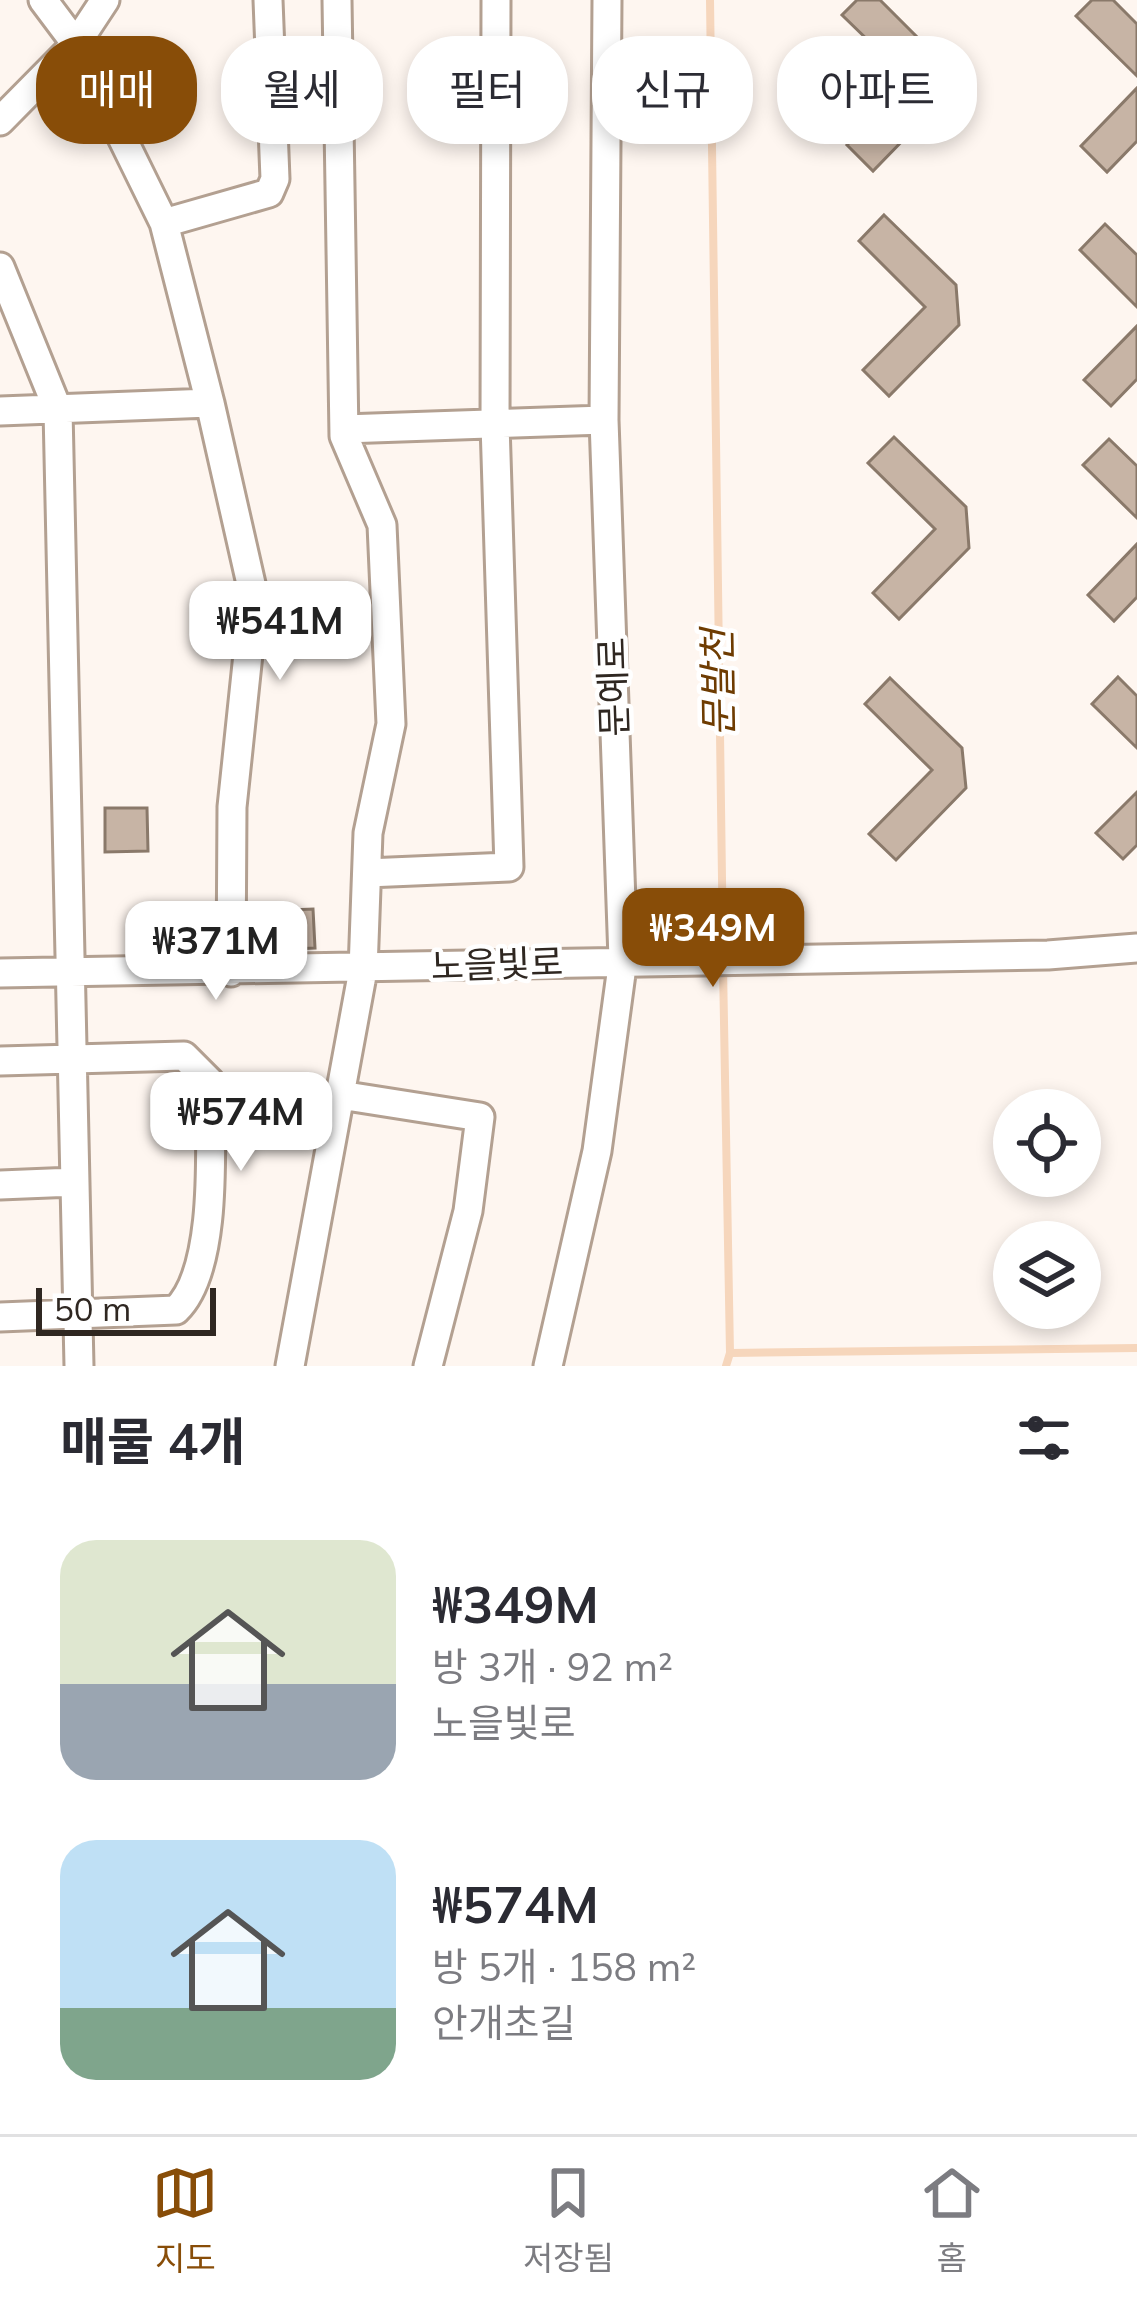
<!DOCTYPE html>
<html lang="ko">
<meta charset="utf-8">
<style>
:root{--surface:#fff;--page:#f2f2f3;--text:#2b2b33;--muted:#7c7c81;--line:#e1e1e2;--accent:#884d08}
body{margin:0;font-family:Mulish,"Noto Sans KR",sans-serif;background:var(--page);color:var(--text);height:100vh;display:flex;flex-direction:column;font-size:45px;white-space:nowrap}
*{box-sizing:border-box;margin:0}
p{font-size:39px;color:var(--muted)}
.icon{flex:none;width:66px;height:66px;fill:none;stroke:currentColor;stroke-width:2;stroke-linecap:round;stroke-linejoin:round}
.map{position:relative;height:1366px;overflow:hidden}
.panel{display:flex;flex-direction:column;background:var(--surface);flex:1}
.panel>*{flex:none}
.top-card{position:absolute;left:36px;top:36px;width:1065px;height:108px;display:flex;gap:24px}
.buttons{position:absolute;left:993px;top:1089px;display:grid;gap:24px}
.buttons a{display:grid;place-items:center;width:108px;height:108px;border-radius:50%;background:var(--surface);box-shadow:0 6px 18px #0003;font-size:60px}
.scale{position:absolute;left:36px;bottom:30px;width:180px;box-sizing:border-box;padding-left:12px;border:6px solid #2f2721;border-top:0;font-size:33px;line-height:42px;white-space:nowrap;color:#2f2721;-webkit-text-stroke:9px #fff;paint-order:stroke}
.price{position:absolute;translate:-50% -102px;padding:0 27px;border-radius:24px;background:#fff;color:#222;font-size:39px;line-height:78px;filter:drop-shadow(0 3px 6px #0008)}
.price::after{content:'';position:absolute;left:50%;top:72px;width:36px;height:27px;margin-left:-18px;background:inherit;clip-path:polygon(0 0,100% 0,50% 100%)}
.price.current{background:var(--accent);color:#fff}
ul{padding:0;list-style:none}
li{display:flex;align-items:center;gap:36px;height:300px;padding:0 60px}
li span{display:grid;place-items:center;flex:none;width:336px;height:240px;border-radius:36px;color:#555}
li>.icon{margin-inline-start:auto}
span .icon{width:144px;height:144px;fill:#fffc;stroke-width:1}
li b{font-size:51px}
h2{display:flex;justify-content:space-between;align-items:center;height:144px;padding:0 60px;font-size:51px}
.pill{padding:0 42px;border-radius:48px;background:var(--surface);box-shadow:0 6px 18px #0003;font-size:42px;line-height:108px}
.pill.current{background:var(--accent);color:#fff}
.dock{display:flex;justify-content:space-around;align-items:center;height:168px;border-top:3px solid var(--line);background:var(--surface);font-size:33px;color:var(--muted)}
.dock a{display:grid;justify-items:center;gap:6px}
.dock .current{color:var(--accent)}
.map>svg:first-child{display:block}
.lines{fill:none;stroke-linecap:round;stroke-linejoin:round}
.stream{stroke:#f6d6bc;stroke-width:8}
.building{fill:#c7b4a5;stroke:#8a796a;stroke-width:3}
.minor-casing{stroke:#b3a091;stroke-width:33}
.minor{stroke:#fff;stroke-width:27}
.labels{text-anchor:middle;stroke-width:9;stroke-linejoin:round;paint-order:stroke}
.street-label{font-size:36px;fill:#2f2721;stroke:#fff}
.water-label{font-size:39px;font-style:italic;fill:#6e3c02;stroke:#fff}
</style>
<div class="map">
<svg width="1137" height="1366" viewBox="0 0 1137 1366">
<rect width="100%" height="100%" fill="#fef6f0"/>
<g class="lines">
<path class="stream" d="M710 0 723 952
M723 967 730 1353 726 1366
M731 1353 1137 1348"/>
</g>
<path class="building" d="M857 0H880L939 59 943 99 873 171 847 145 909 80 842 15Z
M1092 0H1113L1137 24V76L1076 16Z
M1137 88V141L1107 172 1081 146Z
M884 215 956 285 959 325 889 396 863 370 925 307 859 241Z
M1105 224 1137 255V307L1080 250Z
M1137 326V379L1111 406 1084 380Z
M894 437 966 507 969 548 899 619 873 593 935 529 868 463Z
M1109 439 1137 466V518L1083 465Z
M1137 544V597L1114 621 1088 595Z
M1118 677 1137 696V748L1092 704Z
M890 678 962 748 966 788 896 860 869 834 932 770 865 704Z
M1137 792V845L1123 859 1096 833Z
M105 808H147L148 851 105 852Z
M313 909 315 948 266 950 264 911Z"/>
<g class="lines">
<g class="minor-casing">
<path id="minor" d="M0 121 76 44 105 0
M164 223 269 193 275 179 268 0
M0 267 58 410 79 1366
M210 403 254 597 232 807 231 972
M0 411 210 403 164 223 76 44 43 0
M344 429 604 420
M367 873 509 867 495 424 496 0
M0 973 1048 955 1137 948
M0 1061 184 1056 210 1082C210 1141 219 1269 176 1310L0 1317
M340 1095 480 1117 468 1211 428 1366
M0 1185 74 1182
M290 1366 363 970 368 833 391 724 382 525 344 436 337 0
M548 1366 597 1151 623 959 604 420 607 0"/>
</g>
<use href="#minor" class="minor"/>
</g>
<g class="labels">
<g class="street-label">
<text transform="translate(613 687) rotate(-92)" y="13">문예로</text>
<text transform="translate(497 964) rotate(-2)" y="13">노을빛로</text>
</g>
<g class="water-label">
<text transform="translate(718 683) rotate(-91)" y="14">문발천</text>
</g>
</g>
</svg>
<div class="buttons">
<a><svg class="icon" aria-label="locate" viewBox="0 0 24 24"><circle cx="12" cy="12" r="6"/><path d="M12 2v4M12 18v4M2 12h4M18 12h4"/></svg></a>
<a><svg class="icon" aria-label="layers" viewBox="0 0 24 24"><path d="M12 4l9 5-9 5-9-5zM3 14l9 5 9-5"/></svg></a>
</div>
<div class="scale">50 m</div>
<b class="price" style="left:280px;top:683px">₩541M</b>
<b class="price current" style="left:713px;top:990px">₩349M</b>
<b class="price" style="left:216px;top:1003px">₩371M</b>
<b class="price" style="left:241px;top:1174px">₩574M</b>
<div class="top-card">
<a class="pill current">매매</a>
<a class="pill">월세</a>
<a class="pill">필터</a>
<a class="pill">신규</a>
<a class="pill">아파트</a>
</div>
</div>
<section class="panel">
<h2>매물 4개<svg class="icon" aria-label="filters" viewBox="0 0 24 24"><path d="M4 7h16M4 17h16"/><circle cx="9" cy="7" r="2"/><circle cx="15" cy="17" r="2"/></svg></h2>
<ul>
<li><span style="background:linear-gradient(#dfe7d0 60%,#9aa5b1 0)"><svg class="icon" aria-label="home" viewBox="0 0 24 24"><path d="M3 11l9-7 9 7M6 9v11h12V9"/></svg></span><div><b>₩349M</b><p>방 3개 · 92 m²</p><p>노을빛로</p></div></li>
<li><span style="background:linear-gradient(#bfe0f5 70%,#7fa58c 0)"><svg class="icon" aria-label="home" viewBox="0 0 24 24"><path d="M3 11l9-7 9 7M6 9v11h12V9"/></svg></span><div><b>₩574M</b><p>방 5개 · 158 m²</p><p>안개초길</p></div></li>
</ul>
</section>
<nav class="dock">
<a class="current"><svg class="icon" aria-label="map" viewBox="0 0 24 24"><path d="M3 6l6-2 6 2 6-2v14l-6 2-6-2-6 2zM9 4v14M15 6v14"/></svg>지도</a>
<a><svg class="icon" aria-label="saved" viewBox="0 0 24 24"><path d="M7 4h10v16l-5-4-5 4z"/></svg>저장됨</a>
<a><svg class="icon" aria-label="home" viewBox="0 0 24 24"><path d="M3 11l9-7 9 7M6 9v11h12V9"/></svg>홈</a>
</nav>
